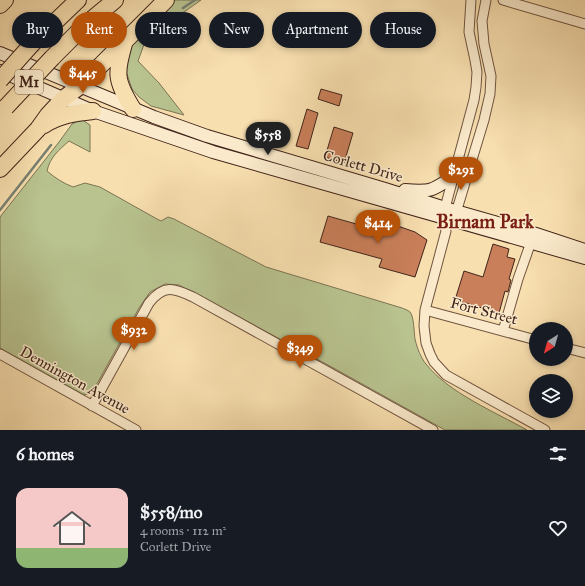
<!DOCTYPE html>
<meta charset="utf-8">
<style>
:root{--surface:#171b24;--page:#20242c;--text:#f1f3f6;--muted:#9ea1a6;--line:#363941;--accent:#b45309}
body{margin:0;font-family:"IM FELL Great Primer",serif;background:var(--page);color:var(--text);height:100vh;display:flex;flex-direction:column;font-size:15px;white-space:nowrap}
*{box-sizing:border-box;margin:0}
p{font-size:13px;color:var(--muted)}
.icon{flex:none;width:22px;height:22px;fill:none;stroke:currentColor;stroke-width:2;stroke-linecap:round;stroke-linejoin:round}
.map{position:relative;height:430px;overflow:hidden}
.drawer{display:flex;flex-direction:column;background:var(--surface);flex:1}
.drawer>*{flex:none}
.top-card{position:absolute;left:12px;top:12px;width:561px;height:36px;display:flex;gap:8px}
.needle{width:26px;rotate:217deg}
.controls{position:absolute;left:529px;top:322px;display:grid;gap:8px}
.controls a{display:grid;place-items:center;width:44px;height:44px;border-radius:50%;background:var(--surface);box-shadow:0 2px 6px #0003;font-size:20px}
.price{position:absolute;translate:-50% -34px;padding:0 9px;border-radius:14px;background:var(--accent);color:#fff;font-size:13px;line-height:26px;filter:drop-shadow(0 1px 2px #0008)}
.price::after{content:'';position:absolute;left:50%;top:24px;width:12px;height:9px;margin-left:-6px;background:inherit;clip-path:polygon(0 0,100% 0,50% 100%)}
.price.on{background:#222;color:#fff}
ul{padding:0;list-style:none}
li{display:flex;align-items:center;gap:12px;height:100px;padding:0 16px}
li+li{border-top:1px solid var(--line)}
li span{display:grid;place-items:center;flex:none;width:112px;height:80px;border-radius:12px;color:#555}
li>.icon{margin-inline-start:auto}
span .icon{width:48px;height:48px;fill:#fffc;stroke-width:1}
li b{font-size:17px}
h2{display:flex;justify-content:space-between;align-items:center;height:48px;padding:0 16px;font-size:17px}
.chip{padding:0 14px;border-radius:18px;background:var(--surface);box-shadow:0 2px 6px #0003;font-size:14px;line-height:36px}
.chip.on{background:var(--accent);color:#fff}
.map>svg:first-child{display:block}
.green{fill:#b8c38f;stroke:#7c7454}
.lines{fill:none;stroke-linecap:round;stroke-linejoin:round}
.stream{stroke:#788072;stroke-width:2.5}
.building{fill:#c97f5a;stroke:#41241a}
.minor-casing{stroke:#6f533f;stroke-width:11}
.secondary-casing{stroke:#41241a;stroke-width:14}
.motorway-casing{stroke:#41241a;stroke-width:18}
.minor{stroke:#faeacb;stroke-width:9}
.secondary{stroke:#faeacb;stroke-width:12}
.motorway{stroke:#f8dfaf;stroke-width:16}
.motorway-bridge-casing{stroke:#41241a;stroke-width:18;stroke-linecap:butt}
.motorway-bridge{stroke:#f8dfaf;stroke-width:16}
.labels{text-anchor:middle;stroke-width:3;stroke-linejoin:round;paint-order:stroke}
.shield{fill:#faeacb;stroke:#785f4f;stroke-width:1}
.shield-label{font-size:14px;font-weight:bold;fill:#41241a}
.street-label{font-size:15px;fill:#41241a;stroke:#faeacb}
.district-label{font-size:19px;font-weight:bold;fill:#7a1f14;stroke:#faeacb}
</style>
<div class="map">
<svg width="585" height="430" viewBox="0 0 585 430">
<rect width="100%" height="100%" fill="#f8dfaf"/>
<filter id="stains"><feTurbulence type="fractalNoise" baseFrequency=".005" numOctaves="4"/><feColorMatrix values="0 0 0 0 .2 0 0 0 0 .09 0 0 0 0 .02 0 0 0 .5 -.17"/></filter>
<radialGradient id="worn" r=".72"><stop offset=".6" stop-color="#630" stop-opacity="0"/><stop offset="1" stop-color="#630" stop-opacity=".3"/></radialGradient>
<path class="green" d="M174 0H201L146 39 138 61 159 83 184 115 151 106 139 97 132 89 126 71 128 48Z
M81 119 90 125V152L69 141C59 150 50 157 47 171 55 178 63 183 73 187L85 183 100 187 157 219 161 221 168 217 174 219 266 267 402 308C404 309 408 310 410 312 414 316 414 333 415 339 417 348 421 358 426 364 449 393 495 412 527 430H445L328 365 179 285 165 284 150 292 139 308 98 382 90 393 84 395 0 348V217L59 142 72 124Z"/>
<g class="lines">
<path class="stream" d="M183 8 195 0
M0 210 51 145"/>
</g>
<path class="building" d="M321 89 342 95 339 106 318 99Z
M307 109 318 113 308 149 296 146Z
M334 127 353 133 344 163 325 157Z
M328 216 381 231 383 226 391 229 392 224 415 232 427 240 415 277 379 267 382 259 320 242Z
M493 244 509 249 507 257 515 259 509 279 511 280 508 292 505 291 499 313 455 300 464 271 483 277Z"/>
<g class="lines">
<g class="minor-casing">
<path id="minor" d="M471 0 469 32 475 60 477 72 476 87 474 100 445 208 443 218 446 231 425 310 424 326 426 343 430 354 434 362 446 375 545 430
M503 0 585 24
M455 216 484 120 490 94 491 76 484 44 482 21 486 0
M425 310 536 340
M503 331 518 279 531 242
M566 348 585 353
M0 354 136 430
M92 406 149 303C164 284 174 288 193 297L433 430"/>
</g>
<g class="secondary-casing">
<path id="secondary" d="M0 53 154 117 207 136 385 189 445 208 536 234 585 250
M0 71 93 111 213 152 585 258
M405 190C431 192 432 191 454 176"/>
</g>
<g class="motorway-casing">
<path id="motorway" d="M0 5 5 0
M125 40C116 73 114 79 133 109
M32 44 78 0
M52 58 84 26 115 0
M44 125C59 115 75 113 93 111
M0 169 38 129 48 115 63 99 80 86 166 0"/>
</g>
<use href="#minor" class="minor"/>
<use href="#secondary" class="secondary"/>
<use href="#motorway" class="motorway"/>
<g class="motorway-bridge-casing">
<path id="motorway-bridge" d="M0 80 32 44
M6 107 52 58"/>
</g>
<use href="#motorway-bridge" class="motorway-bridge"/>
</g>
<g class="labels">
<rect class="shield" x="15" y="70" width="28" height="24" rx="3"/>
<g class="shield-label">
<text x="29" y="87">M1</text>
</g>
<g class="street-label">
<text transform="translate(363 166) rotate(16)" y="5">Corlett Drive</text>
<text transform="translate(484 311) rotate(15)" y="5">Fort Street</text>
<text transform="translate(75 380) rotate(29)" y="5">Dennington Avenue</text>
</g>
<g class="district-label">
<text x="485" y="228">Birnam Park</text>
</g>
</g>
<rect width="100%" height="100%" filter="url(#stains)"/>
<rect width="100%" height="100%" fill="url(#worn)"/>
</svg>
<div class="controls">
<a><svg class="needle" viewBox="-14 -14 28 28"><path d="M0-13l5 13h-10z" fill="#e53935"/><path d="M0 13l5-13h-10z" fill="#9ea1a6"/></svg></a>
<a><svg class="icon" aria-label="layers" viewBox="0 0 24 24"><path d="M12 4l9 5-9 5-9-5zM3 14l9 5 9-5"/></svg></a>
</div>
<b class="price" style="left:83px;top:94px">$445</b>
<b class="price on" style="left:268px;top:156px">$558</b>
<b class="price" style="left:461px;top:191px">$291</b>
<b class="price" style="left:378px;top:244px">$414</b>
<b class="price" style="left:134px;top:351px">$932</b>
<b class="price" style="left:300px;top:369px">$349</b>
<div class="top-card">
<a class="chip">Buy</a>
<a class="chip on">Rent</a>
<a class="chip">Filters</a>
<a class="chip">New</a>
<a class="chip">Apartment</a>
<a class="chip">House</a>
</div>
</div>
<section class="drawer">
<h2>6 homes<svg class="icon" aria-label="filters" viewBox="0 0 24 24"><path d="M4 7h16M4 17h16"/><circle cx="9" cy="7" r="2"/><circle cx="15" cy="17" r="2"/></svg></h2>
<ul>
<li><span style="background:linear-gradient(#f6c9c9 75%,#8fb573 0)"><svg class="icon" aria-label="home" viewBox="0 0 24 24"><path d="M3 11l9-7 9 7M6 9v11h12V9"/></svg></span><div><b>$558/mo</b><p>4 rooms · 112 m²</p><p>Corlett Drive</p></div><svg class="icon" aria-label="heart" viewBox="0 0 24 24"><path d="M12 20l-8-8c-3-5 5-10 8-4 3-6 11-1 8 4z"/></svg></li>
</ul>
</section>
